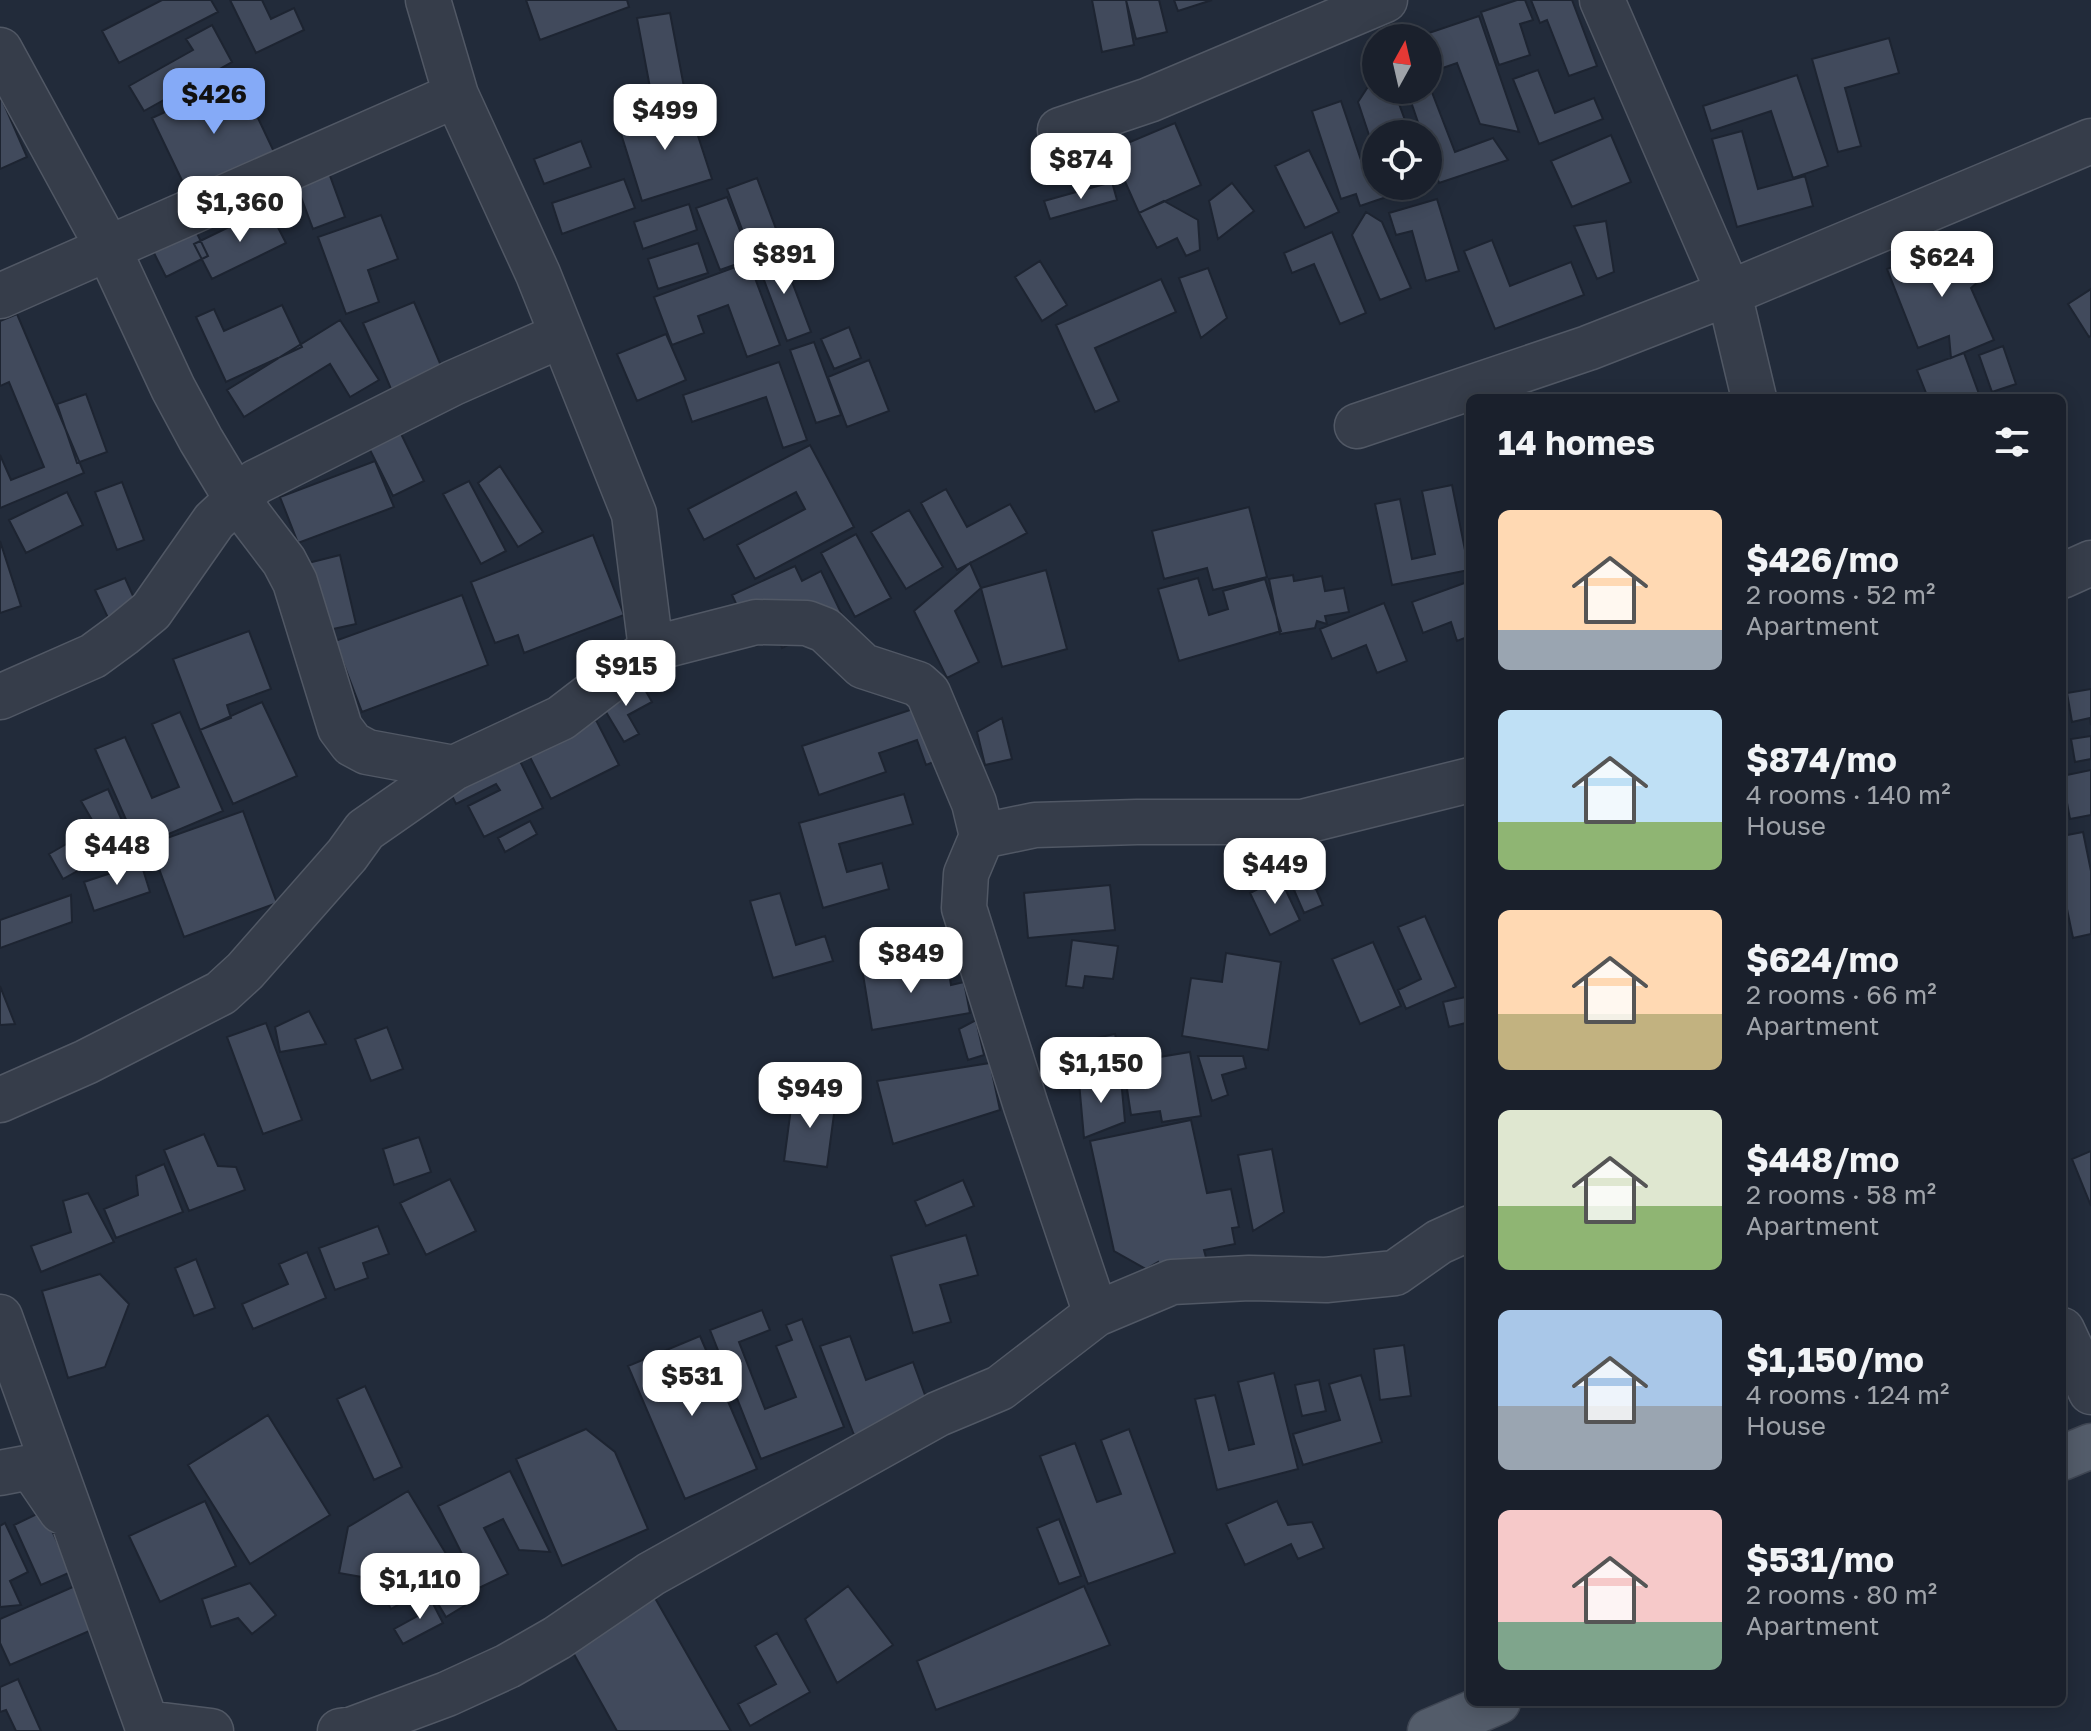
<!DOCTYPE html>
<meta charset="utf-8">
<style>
:root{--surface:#1a202c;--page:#232834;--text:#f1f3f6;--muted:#9fa3a9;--line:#383e48;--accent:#85aaf7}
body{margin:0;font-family:"Golos Text",sans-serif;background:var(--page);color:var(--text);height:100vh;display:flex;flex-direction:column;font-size:30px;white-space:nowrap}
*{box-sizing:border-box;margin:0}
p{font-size:26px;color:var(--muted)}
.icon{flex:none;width:44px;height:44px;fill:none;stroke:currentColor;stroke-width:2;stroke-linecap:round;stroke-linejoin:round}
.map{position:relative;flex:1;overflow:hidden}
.side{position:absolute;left:1466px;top:394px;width:600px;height:1312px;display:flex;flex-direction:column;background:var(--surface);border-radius:12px;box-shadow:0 4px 20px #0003,0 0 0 2px var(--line)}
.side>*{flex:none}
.needle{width:52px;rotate:8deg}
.controls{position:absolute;left:1362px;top:24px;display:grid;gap:16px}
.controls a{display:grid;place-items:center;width:80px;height:80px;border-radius:50%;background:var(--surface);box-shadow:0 4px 20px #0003,0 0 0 2px var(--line);font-size:40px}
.price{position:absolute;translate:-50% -68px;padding:0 18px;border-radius:16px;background:#fff;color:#222;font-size:26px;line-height:52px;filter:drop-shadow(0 2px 4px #0008)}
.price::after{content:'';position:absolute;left:50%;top:48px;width:24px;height:18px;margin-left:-12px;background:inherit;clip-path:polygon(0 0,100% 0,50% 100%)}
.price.active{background:var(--accent);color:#111}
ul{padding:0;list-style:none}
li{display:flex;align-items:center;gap:24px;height:200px;padding:0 32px}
li span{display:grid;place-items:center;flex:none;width:224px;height:160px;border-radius:12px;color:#555}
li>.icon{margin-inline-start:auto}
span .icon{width:96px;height:96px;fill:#fffc;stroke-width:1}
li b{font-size:34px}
h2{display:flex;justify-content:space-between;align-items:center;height:96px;padding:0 32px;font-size:34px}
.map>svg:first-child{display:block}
.building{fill:#414a5c;stroke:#1d2431;stroke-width:2}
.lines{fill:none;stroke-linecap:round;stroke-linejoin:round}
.minor-casing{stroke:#515865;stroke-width:47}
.major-casing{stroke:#3f4653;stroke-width:47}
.minor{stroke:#363d4a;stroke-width:44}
.major{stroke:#535c6a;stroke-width:44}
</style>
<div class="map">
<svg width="2091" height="1731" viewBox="0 0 2091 1731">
<rect width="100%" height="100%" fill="#222b3a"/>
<path class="building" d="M162 0H211L218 12 119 63 102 31Z
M230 0H262L271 19 294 8 304 30 256 53Z
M526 0H627L629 7 540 40Z
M1092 0H1126L1134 45 1102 52Z
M1126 0H1159L1167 32 1136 39Z
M1174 0H1212L1178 11Z
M1517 0H1525L1533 20 1520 24 1530 55 1499 65 1481 12Z
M1531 0H1572L1597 66 1569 76 1547 20 1540 23Z
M670 13 684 87 651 93 637 18Z
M1479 16 1519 132 1480 124 1457 63 1428 73V38H1414Z
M212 25 232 62 144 111 129 86 193 50 186 39Z
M1889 38 1899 73 1845 88 1861 146 1838 152 1812 59Z
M1538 70 1555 113 1594 98 1603 119 1539 144 1513 79Z
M1797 75 1828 166 1793 178 1771 111 1711 131 1703 106Z
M239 78 275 154 189 195 152 118Z
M1373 79H1376V90H1394L1410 134H1376V156L1358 102Z
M1428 82 1455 152 1493 138 1508 160 1439 183 1428 151V134H1422L1407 90H1428Z
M0 95 27 157 0 169Z
M1341 101 1364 169 1376 165V186H1419L1360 206 1356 194 1341 199 1312 111Z
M687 102 712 179 642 201 618 124Z
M1175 123 1201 185 1139 213 1111 150Z
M1742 131 1758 189 1805 176 1813 206 1737 227 1712 139Z
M352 133 362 161 329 173 345 217 313 229 286 157Z
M1611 135 1631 182 1572 207 1551 161Z
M581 141 591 167 544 184 534 159Z
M1309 150 1339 212 1305 228 1275 166Z
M757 178 779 237 749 248 727 189Z
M624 179 635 208 562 234 552 203Z
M1112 182 1117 200 1050 219 1044 201Z
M1232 183 1254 211 1218 239 1209 201Z
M727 197 751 259 720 270 696 208Z
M1437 199 1459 271 1426 281 1412 231 1396 235 1389 213Z
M1164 201 1198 220 1200 250 1186 256 1177 238 1157 248 1139 213Z
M689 204 697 230 643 249 634 222Z
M268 208 286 243 212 279 194 244Z
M1366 212 1382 222 1411 288 1380 300 1352 235Z
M381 215 398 259 368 270 379 302 346 314 318 237Z
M191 221 208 256 166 277 148 241Z
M1606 221 1614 272 1597 279 1574 226Z
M1332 232 1366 313 1340 324 1314 264 1292 273 1284 253Z
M1963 239 1979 281 1971 288 1994 340 1951 358 1949 336 1918 348 1887 269Z
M1492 240 1510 286 1571 262 1584 295 1495 329 1464 251Z
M698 243 708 273 658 289 648 259Z
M780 250 811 332 787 341 756 259Z
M1040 261 1067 305 1042 321 1015 277Z
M749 262 780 345 747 357 728 305 698 316 704 333 672 345 654 297Z
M1208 268 1227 318 1201 338 1179 278Z
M1161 279 1176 312 1095 348 1119 401 1095 412 1056 325Z
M2091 289V336L2089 337 2068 304Z
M414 302 445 375 394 396 363 323Z
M282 305 302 347 226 382 196 317 214 309 224 331Z
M17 314 84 473 0 508V455L11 480 44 467 9 382 0 386V321Z
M340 320 379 380 350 397 330 364 244 417 227 390Z
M849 327 861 358 834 369 821 339Z
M666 334 686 380 637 401 617 354Z
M814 342 841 415 816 423 790 350Z
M2003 346 2016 384 1992 392 1979 355Z
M1964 353 1979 394 1968 398H1928L1917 370Z
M869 360 889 411 847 427 828 377Z
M779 362 807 440 783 448 766 397 692 422 683 395Z
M86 394 107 452 77 463 57 404Z
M387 405 424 481 393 496 355 420Z
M810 445 854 527 755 579 737 545 805 509 796 492 704 540 688 509Z
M375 461 394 507 298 543 280 497Z
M500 466 543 532 518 547 478 483Z
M469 481 506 551 481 564 443 494Z
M122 482 144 540 117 550 95 492Z
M1452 485 1469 570 1392 585 1375 504 1400 499 1412 559 1435 554 1422 491Z
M946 489 967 527 1010 504 1027 533 957 570 921 503Z
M67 492 83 525 26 553 9 520Z
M1249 507 1267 577 1213 590 1207 568 1164 579 1152 531Z
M909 510 943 567 906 589 871 532Z
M856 534 891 598 855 617 821 553Z
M593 535 624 615 524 653 518 635 495 643 471 582Z
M0 541 21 606 0 613Z
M340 555 356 624 324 631 308 563Z
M970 563 981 588 955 611 979 662 947 678 914 611Z
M795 566 802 581 821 571 844 619 782 648 777 636 756 646 732 595Z
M1046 570 1067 649 1002 667 981 588Z
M1293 575 1294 581 1322 576 1325 591 1344 588 1349 612 1325 616 1327 624 1317 621 1315 628 1280 634 1269 579Z
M125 578 138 607 109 620 95 590Z
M1198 578 1209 615 1228 609 1223 591 1265 579 1281 631 1179 661 1158 589Z
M1470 581V636L1457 641 1451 622 1423 633 1412 602Z
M462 595 488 665 362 712 335 641Z
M1384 603 1407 661 1377 673 1366 645 1332 659 1320 629Z
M249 631 271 689 227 705 231 718 200 730 173 659Z
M639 679 652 702 628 715 639 734 624 742 600 702Z
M2091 689V725L2090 718 2072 722 2067 693Z
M262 702 297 776 233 804 200 730Z
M928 704 946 757 926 765 917 740 879 753 886 772 819 795 802 746Z
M180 712 223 811 138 847 95 749 125 737 152 798 179 787 152 724Z
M1002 718 1012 759 985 765 977 732Z
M596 720 619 765 551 799 528 753Z
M2091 736V759L2075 762 2071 739Z
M517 755 543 808 484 837 468 806 500 790 496 784 456 804 448 788Z
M2091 770V815L2070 819 2062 776Z
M108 789 131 841 63 879 49 854 96 827 81 801Z
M904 794 913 824 839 844 847 872 882 863 889 889 823 908 799 823Z
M243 811 277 903 184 937 150 844Z
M530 821 537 834 505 852 498 838Z
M2083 832 2091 871V934L2073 938 2062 885V836Z
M141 863 150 892 94 911 84 882Z
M1280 878 1300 920 1270 935 1250 893Z
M1313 882 1323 905 1304 913 1294 890Z
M1110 885 1115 930 1028 938 1024 893Z
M780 893 796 945 825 936 833 961 773 978 750 901Z
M71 895 72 922 0 948V920Z
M1425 916 1456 987 1406 1009 1398 990 1421 979 1398 927Z
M1072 940 1118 946 1113 979 1085 976 1083 988 1066 986Z
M1373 942 1401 1006 1360 1024 1332 959Z
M1226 953 1281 962 1268 1050 1182 1036 1191 978 1222 982Z
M912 960 915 973 948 967 951 985 964 982 970 1013 872 1030 862 968Z
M0 986 15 1024 0 1025Z
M1470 996V1022L1449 1027 1443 1002Z
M309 1011 326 1044 280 1052 275 1027Z
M976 1020 984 1055 968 1060 959 1029Z
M266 1023 302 1120 263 1134 227 1037Z
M387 1027 403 1069 371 1081 355 1039Z
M1115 1034 1120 1055 1093 1061 1092 1078 1072 1083 1063 1045Z
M1190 1052 1201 1116 1162 1122 1160 1111 1131 1115 1123 1063Z
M1198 1056H1243L1246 1068 1222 1075 1228 1095 1212 1101Z
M990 1063 1000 1110 893 1144 877 1081Z
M1121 1079 1125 1122 1084 1138 1079 1082Z
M793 1093 836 1099 827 1167 784 1161Z
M1191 1120 1207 1193 1231 1189 1239 1227 1232 1228 1235 1244 1204 1250 1209 1269 1162 1280 1158 1262 1146 1269 1114 1251 1090 1141Z
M204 1134 218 1166 236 1167 245 1190 189 1211 164 1150Z
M419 1137 431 1172 394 1185 383 1149Z
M1272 1149 1284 1212 1253 1231 1238 1155Z
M2091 1151V1206L2072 1159Z
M164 1164 183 1212 116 1238 104 1209 138 1195 136 1176Z
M450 1179 476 1231 426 1255 400 1203Z
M963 1180 974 1206 926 1226 915 1201Z
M88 1193 114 1242 41 1272 31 1246 71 1232 63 1201Z
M378 1226 389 1254 363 1263 368 1278 335 1290 319 1248Z
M966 1235 978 1275 940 1285 951 1322 913 1333 891 1256Z
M307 1252 326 1298 253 1329 242 1304 288 1284 279 1264Z
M196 1259 215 1308 194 1316 175 1268Z
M100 1274 129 1304 105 1367 68 1378 42 1291Z
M762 1310 770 1330 739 1342 765 1409 796 1397 776 1346 792 1340 786 1325 802 1319 844 1427 761 1459 710 1330Z
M700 1336 757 1469 685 1499 628 1366Z
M850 1336 866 1380 913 1362 929 1406 854 1435 820 1346Z
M1404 1345 1411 1396 1380 1400 1374 1349Z
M1274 1373 1298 1469 1217 1490 1195 1399 1215 1395 1229 1450 1254 1444 1238 1382Z
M1361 1375 1382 1442 1303 1465 1293 1434 1340 1420 1329 1384Z
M1319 1380 1326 1411 1302 1416 1295 1385Z
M365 1386 402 1467 374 1480 337 1399Z
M268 1415 330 1515 250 1564 188 1465Z
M586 1429 615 1452 648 1529 562 1566 516 1459Z
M1129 1429 1175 1553 1088 1584 1040 1456 1075 1443 1097 1502 1121 1494 1101 1440Z
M510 1471 550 1552 519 1550 503 1519 484 1528 508 1574 479 1588 438 1506Z
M408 1491 474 1600 446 1617 428 1587 391 1609 373 1579 339 1573 348 1527Z
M205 1501 236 1566 160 1602 129 1536Z
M1277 1501 1288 1525 1312 1522 1324 1548 1298 1559 1291 1544 1245 1565 1226 1524Z
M43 1511 71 1572 41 1585 14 1525Z
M1059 1519 1081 1576 1059 1584 1037 1528Z
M5 1523 28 1572 10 1581 21 1605 0 1607V1526Z
M250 1583 276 1615 252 1634 238 1618 211 1627 202 1599Z
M75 1586 94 1629 10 1665 0 1643V1619Z
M848 1586 893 1645 837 1683 805 1619Z
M1084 1586 1110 1645 936 1710 917 1661Z
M428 1594 443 1623 403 1644 394 1629 421 1614 414 1602Z
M655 1598 731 1731H617L570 1647Z
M777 1633 810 1692 750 1726 738 1704 776 1684 755 1646Z
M18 1679 41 1731H16L6 1710 0 1712V1687Z"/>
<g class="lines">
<g class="minor-casing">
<path id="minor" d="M428 0 456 95 538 274 634 514 651 649
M1602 0 1729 293 1754 398
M0 50 107 246 173 388 201 440 236 498 284 561 295 582 340 728 352 744 367 752 454 768 561 718 651 649 756 622 807 623 825 630 863 666 918 684 928 693 974 803 982 836 966 874 964 908 1026 1106 1096 1314 1172 1282 1249 1278 1326 1280 1395 1273 1439 1242 1470 1228
M1060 130 1149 100 1385 0
M0 296 456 95
M1357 426 1588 348 1729 293 2091 141
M2062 576 2091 563
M0 697 93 656 123 634 151 611 214 521 256 482 453 383 562 335
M982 836 1035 825 1137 822H1302L1470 780
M0 1100 86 1062 221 993 245 971 347 855 365 830 454 768
M0 1317 149 1731
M2062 1330 2091 1392
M0 1473 31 1467 61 1511
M146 1723 211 1731
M340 1731 353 1729 447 1694 508 1666 557 1638 651 1574 938 1414 1000 1388 1096 1314"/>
</g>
<g class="major-casing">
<path id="major" d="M2062 1458 2091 1446
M1430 1731 1498 1702"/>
</g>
<use href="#minor" class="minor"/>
<use href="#major" class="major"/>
</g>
</svg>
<div class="controls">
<a><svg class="needle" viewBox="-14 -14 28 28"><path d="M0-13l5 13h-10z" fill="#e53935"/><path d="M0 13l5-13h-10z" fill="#9fa3a9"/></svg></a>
<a><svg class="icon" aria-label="locate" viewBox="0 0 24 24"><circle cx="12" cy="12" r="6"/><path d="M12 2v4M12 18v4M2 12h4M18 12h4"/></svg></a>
</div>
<b class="price active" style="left:214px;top:136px">$426</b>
<b class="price" style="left:665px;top:152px">$499</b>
<b class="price" style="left:1081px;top:201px">$874</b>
<b class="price" style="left:240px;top:244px">$1,360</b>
<b class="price" style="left:784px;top:296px">$891</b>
<b class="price" style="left:1942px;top:299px">$624</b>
<b class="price" style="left:626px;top:708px">$915</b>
<b class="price" style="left:117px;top:887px">$448</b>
<b class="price" style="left:1275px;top:906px">$449</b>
<b class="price" style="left:911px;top:995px">$849</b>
<b class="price" style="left:1101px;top:1105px">$1,150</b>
<b class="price" style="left:810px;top:1130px">$949</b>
<b class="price" style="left:692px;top:1418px">$531</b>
<b class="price" style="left:420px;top:1621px">$1,110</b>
<section class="side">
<h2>14 homes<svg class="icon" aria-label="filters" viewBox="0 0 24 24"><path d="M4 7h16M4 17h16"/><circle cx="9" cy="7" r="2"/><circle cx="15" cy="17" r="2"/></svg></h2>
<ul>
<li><span style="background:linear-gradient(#ffd9b3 75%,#9aa5b1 0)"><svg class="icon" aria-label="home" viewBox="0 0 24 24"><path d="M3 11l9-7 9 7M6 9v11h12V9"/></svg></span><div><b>$426/mo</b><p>2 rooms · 52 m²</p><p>Apartment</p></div></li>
<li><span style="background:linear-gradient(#bfe0f5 70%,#8fb573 0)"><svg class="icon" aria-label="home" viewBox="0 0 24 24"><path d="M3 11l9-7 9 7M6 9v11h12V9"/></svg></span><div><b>$874/mo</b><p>4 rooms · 140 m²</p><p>House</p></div></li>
<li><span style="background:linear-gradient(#ffd9b3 65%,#c2b280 0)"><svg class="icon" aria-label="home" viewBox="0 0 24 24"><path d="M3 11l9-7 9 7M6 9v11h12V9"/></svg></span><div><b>$624/mo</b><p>2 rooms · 66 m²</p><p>Apartment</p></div></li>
<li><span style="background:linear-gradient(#dfe7d0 60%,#8fb573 0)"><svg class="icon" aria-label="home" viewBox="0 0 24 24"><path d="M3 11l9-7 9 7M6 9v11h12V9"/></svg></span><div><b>$448/mo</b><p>2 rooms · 58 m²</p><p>Apartment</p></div></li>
<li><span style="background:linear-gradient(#a9c7e8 60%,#9aa5b1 0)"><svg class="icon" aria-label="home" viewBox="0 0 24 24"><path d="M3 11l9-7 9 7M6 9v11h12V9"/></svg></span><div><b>$1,150/mo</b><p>4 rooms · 124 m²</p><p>House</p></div></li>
<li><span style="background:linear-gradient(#f6c9c9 70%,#7fa58c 0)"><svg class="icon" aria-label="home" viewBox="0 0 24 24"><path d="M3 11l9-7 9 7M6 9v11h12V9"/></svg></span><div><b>$531/mo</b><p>2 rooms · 80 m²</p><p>Apartment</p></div></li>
</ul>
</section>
</div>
